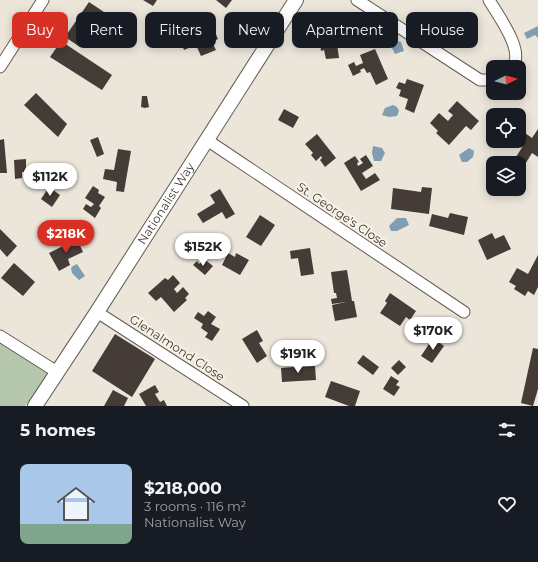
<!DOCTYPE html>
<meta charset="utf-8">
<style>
:root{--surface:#171b24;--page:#242831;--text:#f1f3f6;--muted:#9ea1a6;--accent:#d93025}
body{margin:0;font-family:Montserrat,sans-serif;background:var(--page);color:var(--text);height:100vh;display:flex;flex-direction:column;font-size:15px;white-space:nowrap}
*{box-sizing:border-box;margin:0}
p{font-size:13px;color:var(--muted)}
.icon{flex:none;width:22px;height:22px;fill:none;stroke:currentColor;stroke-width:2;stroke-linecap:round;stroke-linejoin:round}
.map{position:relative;height:406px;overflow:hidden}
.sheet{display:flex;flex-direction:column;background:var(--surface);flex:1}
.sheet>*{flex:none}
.guide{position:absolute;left:12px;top:12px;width:514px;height:36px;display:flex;gap:8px}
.needle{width:26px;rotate:84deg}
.fabs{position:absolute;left:486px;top:60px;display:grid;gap:8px}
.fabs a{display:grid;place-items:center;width:40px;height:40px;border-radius:8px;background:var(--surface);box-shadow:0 2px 10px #0003;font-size:20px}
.price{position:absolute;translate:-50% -34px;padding:0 9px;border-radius:14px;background:#fff;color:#222;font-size:13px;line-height:26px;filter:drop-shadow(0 1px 2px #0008)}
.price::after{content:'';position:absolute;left:50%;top:24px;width:12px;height:9px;margin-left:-6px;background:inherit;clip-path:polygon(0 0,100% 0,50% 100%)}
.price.selected{background:var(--accent);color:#fff}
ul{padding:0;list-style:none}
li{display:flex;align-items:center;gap:12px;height:100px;padding:0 20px}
li span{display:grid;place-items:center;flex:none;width:112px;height:80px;border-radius:8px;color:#555}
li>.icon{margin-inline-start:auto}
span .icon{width:48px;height:48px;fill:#fffc;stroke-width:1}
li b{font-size:17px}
h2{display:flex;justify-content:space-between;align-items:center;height:48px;padding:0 20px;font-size:17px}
.tag{padding:0 14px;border-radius:8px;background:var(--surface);box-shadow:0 2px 10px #0003;font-size:14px;line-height:36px}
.tag.selected{background:var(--accent);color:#fff}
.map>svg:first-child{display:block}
.green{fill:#b4c7ad}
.water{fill:#809db2}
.building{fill:#453b37}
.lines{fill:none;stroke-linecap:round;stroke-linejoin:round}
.minor-casing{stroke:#635d54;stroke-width:13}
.tertiary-casing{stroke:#635d54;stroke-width:16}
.minor{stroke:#fff;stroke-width:11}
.tertiary{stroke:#fff;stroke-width:14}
.labels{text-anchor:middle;stroke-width:4;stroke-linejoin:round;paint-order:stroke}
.street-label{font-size:12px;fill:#393732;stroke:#f8f2e7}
</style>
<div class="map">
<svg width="538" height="406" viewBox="0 0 538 406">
<rect width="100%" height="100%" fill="#ebe5da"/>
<path class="green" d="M0 344 50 375 25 406H0Z"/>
<path class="water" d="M538 26V38L535 35 527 39 524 33Z
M393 40 401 42 404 51 395 54 390 44Z
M393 105 397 107 399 111 397 116 389 117 382 115 385 108Z
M373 146 382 148 385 153 381 161H374L372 153Z
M469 148 474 151 473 157 467 162H462L459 155Z
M397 218H406L409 225 397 231H391L389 226Z
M77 264 85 276 79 280 72 273 71 268 73 266Z"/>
<path class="building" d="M143 0H157L153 6Z
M216 0H232L226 8Z
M89 2 104 12 96 25 100 28 96 33 91 30 80 47 65 37Z
M191 21 195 30 211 23 218 39 212 42 216 50 201 56 196 45 184 50 175 28Z
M334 22 339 58 326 59 324 50 321 51 318 24Z
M61 41 112 75 102 90 50 57Z
M375 49 388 79 376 85 370 72 367 73 364 68 360 70 361 72 353 76 348 65 354 62 356 66 363 63 360 55Z
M407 79 424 85 414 113 405 109 408 99 399 96 401 90 396 88 399 82 405 84Z
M36 93 67 124 58 137 24 105Z
M142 96H147L149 107 145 108 141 107Z
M457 101 479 121 471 130 466 126 449 145 436 133 438 131 430 123 439 113 448 121 453 115 448 111Z
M284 109 299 117 293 128 278 120Z
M538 129V157L532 153 521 171 519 170V163H512L523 146 518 143 525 133 532 138Z
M317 134 336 158 325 167 320 160 322 158 321 156 316 161 311 155 313 153 305 144Z
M98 137 104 154 97 157 90 140Z
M4 139 7 173H0V140Z
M118 149 131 151 124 192 116 191 117 182 103 179 105 169 114 170Z
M366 155 373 166 362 173 366 179 375 173 380 180 361 191 344 163 355 156 359 162 357 163 358 166 363 163 360 159Z
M26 159V172H22V178L15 179 14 160Z
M93 186 99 190 98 193 105 197 99 206 101 208 95 218 83 209 86 204 91 207 94 204 85 198Z
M49 187 60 195 52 207 41 199Z
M422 187 432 188 429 214 391 209 393 188 421 192Z
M220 189 235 214 226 219 222 212 203 223 197 214 215 203 210 195Z
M450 213 468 217 464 235 429 226 432 214 448 218Z
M260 215 275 225 261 246 246 237Z
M0 229 17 246 7 257 0 249Z
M492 233 495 239 504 235 511 249 487 260 478 240Z
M77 239 83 252 68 259 70 265 59 271 49 253Z
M310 248 314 274 301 276 298 258 291 259 290 251Z
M228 253 235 257 236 253 249 260 240 275 222 265Z
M538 255V287L534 295 528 291 525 296 514 289 516 286 509 282 517 268 528 274Z
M204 259 213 266 205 275 193 265 197 261 199 264Z
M14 263 35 282 23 296 1 278Z
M347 270 352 301H354L357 317 335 321 332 305 346 302 332 304 331 299 337 298 336 293H334L331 272Z
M173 275 180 283 174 289 177 293 183 287 189 294 185 298 187 300 174 312 161 297 156 301 148 293 165 278 168 280Z
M390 293 416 311 410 320 406 317 400 326 380 313 387 303 385 301Z
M208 311 216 317 211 324 220 329 212 341 205 337 208 333 201 328 203 324 194 318 198 312 204 316Z
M257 330 263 341 259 343 267 356 257 363 242 339Z
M115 334 155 359 132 397 92 371Z
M433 338 444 346 432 363 421 356Z
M533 348 538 349V389L533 406 521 403Z
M363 355 379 367 373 375 357 363Z
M399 360 406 367 398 375 391 368Z
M294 363H298L299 367 315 366 316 380 282 382 281 368 294 367Z
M391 376 399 381 396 385 400 387 394 396 383 389Z
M331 381 360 391 355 406H349L325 397Z
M155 385 159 392 155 394 160 402 164 400 167 406H146L139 394Z
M113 390 128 398 124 406H104Z"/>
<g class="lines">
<g class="minor-casing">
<path id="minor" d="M357 0 480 80H493
M489 0C497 14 526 52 512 67
M0 67 43 0
M207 140 464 312
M97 312 243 406
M0 336 57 372"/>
</g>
<g class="tertiary-casing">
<g id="tertiary">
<path id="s1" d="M35 406 97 312 296 0"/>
</g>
</g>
<use href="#minor" class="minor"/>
<use href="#tertiary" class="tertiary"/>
</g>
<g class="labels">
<g class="street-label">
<text dy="4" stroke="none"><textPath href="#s1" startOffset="241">Nationalist Way</textPath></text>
<text transform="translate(342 215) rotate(34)" y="4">St. George's Close</text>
<text transform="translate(177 348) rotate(33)" y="4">Glenalmond Close</text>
</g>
</g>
</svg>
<div class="fabs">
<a><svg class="needle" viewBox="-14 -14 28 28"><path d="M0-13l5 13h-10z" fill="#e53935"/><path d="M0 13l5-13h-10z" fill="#9ea1a6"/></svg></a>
<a><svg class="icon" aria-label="locate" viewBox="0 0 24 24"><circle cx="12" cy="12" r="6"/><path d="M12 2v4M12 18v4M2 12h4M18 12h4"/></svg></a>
<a><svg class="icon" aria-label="layers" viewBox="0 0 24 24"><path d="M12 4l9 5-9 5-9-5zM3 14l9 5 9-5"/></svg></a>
</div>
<b class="price" style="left:50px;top:197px">$112K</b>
<b class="price selected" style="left:66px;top:254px">$218K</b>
<b class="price" style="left:203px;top:267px">$152K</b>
<b class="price" style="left:433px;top:351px">$170K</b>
<b class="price" style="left:298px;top:374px">$191K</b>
<div class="guide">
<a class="tag selected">Buy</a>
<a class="tag">Rent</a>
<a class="tag">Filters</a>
<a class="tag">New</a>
<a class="tag">Apartment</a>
<a class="tag">House</a>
</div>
</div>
<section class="sheet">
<h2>5 homes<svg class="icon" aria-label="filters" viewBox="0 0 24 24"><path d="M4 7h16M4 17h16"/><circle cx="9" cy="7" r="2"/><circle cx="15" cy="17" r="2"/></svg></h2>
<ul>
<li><span style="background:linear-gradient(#a9c7e8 75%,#7fa58c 0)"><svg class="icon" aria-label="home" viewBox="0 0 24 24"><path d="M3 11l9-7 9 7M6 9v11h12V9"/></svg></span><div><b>$218,000</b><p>3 rooms · 116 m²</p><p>Nationalist Way</p></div><svg class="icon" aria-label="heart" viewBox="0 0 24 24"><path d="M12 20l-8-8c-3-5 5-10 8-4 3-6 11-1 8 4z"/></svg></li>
</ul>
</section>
